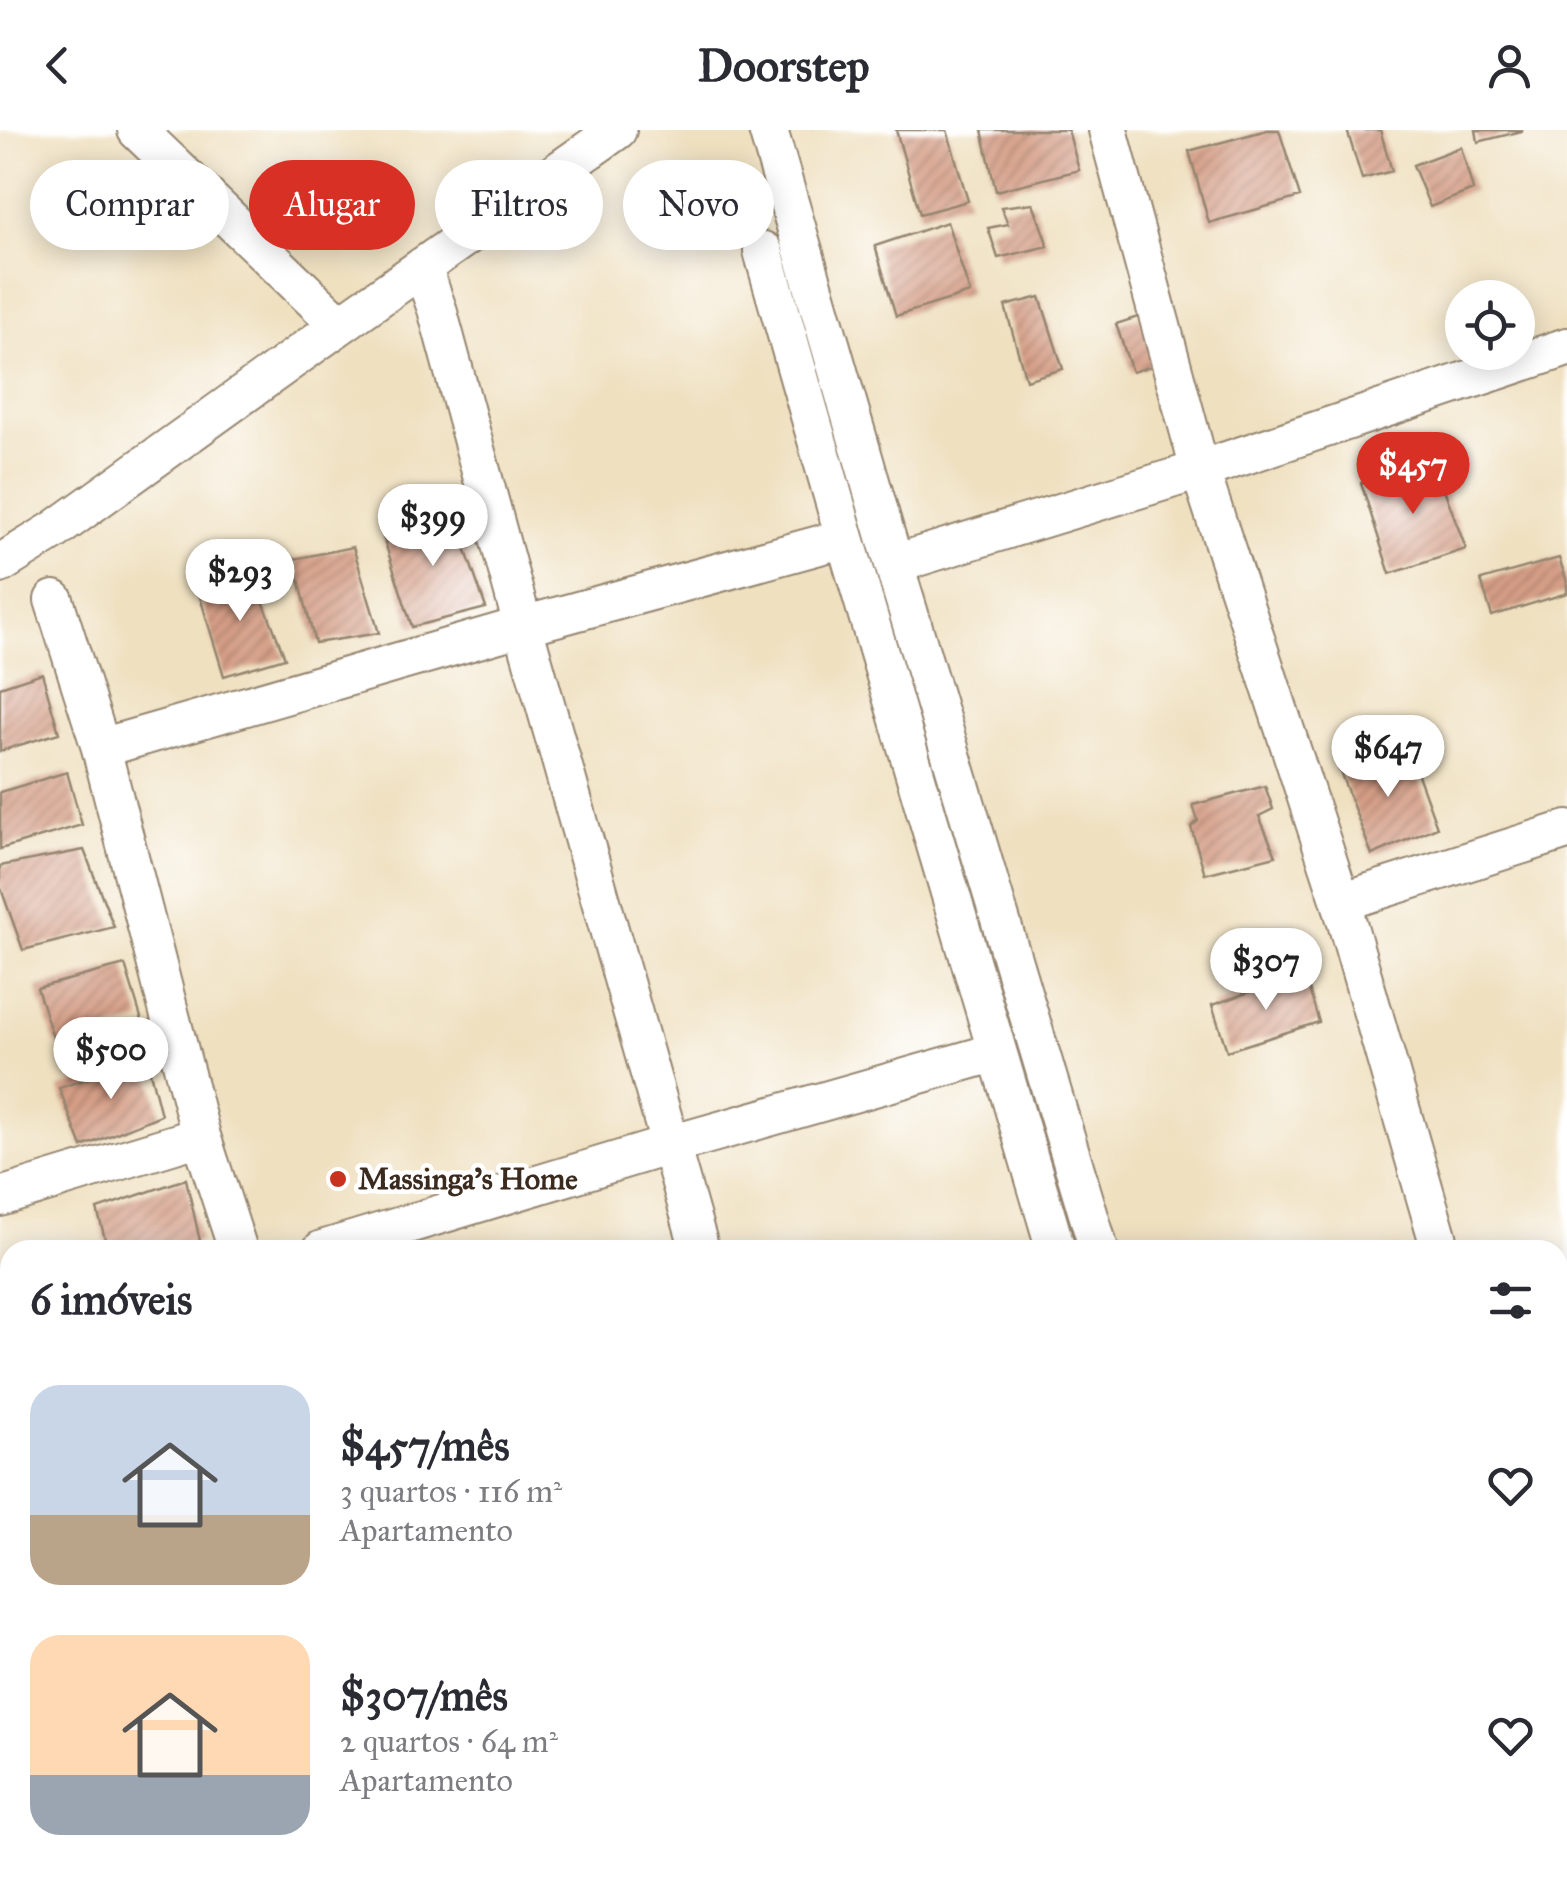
<!DOCTYPE html>
<html lang="pt">
<meta charset="utf-8">
<style>
:root{--surface:#fff;--page:#f2f2f3;--text:#2b2b33;--muted:#7c7c81;--accent:#d93025}
body{margin:0;font-family:"IM FELL Great Primer",serif;background:var(--page);color:var(--text);height:100vh;display:flex;flex-direction:column;font-size:38px;white-space:nowrap}
*{box-sizing:border-box;margin:0}
p{font-size:32px;color:var(--muted)}
.icon{flex:none;width:55px;height:55px;fill:none;stroke:currentColor;stroke-width:2;stroke-linecap:round;stroke-linejoin:round}
.map{position:relative;flex:1;overflow:hidden}
.side{position:absolute;left:0px;top:1110px;width:1568px;height:642px;display:flex;flex-direction:column;background:var(--surface);border-radius:30px 30px 0 0;box-shadow:0 5px 25px #0003}
.side>*{flex:none}
.hud{position:absolute;left:30px;top:30px;width:1000px;height:90px;display:flex;gap:20px}
.fabs{position:absolute;left:1445px;top:150px;display:grid;gap:20px}
.fabs a{display:grid;place-items:center;width:90px;height:90px;border-radius:50%;background:var(--surface);box-shadow:0 5px 25px #0003;font-size:50px}
.price{position:absolute;translate:-50% -85px;padding:0 22px;border-radius:35px;background:#fff;color:#222;font-size:32px;line-height:65px;filter:drop-shadow(0 2px 5px #0008)}
.price::after{content:'';position:absolute;left:50%;top:60px;width:30px;height:22px;margin-left:-15px;background:inherit;clip-path:polygon(0 0,100% 0,50% 100%)}
.price.selected{background:var(--accent);color:#fff}
ul{padding:0;list-style:none}
li{display:flex;align-items:center;gap:30px;height:250px;padding:0 30px}
li span{display:grid;place-items:center;flex:none;width:280px;height:200px;border-radius:30px;color:#555}
li>.icon{margin-inline-start:auto}
span .icon{width:120px;height:120px;fill:#fffc;stroke-width:1}
li b{font-size:42px}
h2{display:flex;justify-content:space-between;align-items:center;height:120px;padding:0 30px;font-size:42px}
.chip{padding:0 35px;border-radius:45px;background:var(--surface);box-shadow:0 5px 25px #0003;font-size:35px;line-height:90px}
.chip.selected{background:var(--accent);color:#fff}
header{display:flex;justify-content:space-between;align-items:center;height:130px;padding:0 30px;background:var(--surface);font-size:45px;font-weight:800}
.map>svg:first-child{display:block}
.building{fill:url(#building-hatch)}
.lines{fill:none;stroke-linecap:round;stroke-linejoin:round}
.street-casing{stroke:#95856f;stroke-width:42}
.street{stroke:#fff;stroke-width:38}
.poi-dot{fill:#c8321e;stroke:#fff;stroke-width:4}
.labels{text-anchor:middle;stroke-width:9;stroke-linejoin:round;paint-order:stroke}
.poi-label{font-size:30px;font-weight:bold;fill:#3b2a1e;stroke:#fff;text-anchor:start}
</style>
<header><svg class="icon" aria-label="back" viewBox="0 0 24 24"><path d="M15 5l-7 7 7 7"/></svg>Doorstep<svg class="icon" aria-label="person" viewBox="0 0 24 24"><circle cx="12" cy="8" r="4"/><path d="M4 21q1-7 8-7t8 7"/></svg></header>
<div class="map">
<svg width="1567" height="1752" viewBox="0 0 1567 1752">
<defs>
<pattern id="building-hatch" width="6" height="6" patternUnits="userSpaceOnUse" patternTransform="scale(2.5)"><rect width="6" height="6" fill="#d59e86"/><path d="M-1 1l2-2M0 6l6-6M5 7l2-2" fill="none" stroke="#ae816d"/></pattern>
</defs>
<rect width="100%" height="100%" fill="#fff"/>
<filter id="ink" filterUnits="userSpaceOnUse"><feTurbulence type="fractalNoise" baseFrequency=".01" numOctaves="2"/><feDisplacementMap in="SourceGraphic" scale="20" xChannelSelector="R" yChannelSelector="G"/><feConvolveMatrix kernelMatrix="1 2 1 2 8 2 1 2 1" color-interpolation-filters="sRGB"/></filter>
<filter id="wash" filterUnits="userSpaceOnUse"><feTurbulence type="fractalNoise" baseFrequency=".0048" numOctaves="4" result="noise"/><feDisplacementMap in="SourceGraphic" scale="40" xChannelSelector="R" yChannelSelector="G"/><feGaussianBlur stdDeviation="2.25" result="paint"/><feColorMatrix in="noise" values="0 0 0 0 0 0 0 0 0 0 0 0 0 0 0 0 0 1.4 0 .05"/><feComposite in="paint" operator="in"/></filter>
<g filter="url(#wash)">
<rect width="100%" height="100%" fill="#efe0c0"/>
<g id="blocks">
<path class="building" d="M896 0H947L968 71 920 84Z
M982 0H1068L1079 40 996 61Z
M1267 0H1279L1300 67 1209 93 1189 21Z
M1347 0H1380L1392 41 1362 49Z
M1476 0H1522V1L1478 12Z
M1461 17 1473 60 1430 77 1413 35Z
M1033 73 1048 116 998 128 988 98 1008 94 1001 77Z
M947 92 970 163 896 186 875 116Z
M1040 167 1063 239 1026 250 1005 176Z
M1141 186 1155 235 1132 242 1116 194Z
M1433 329 1466 419 1390 444 1361 353Z
M452 381 486 478 412 497 381 400Z
M353 417 379 503 315 513 294 429Z
M1559 428 1567 452V463L1492 486 1481 450Z
M251 440 285 528 224 546 197 457Z
M42 543 59 603 0 621V557Z
M1408 617 1437 697 1372 725 1339 639Z
M67 642 82 695 0 719V662Z
M1265 656 1273 679 1259 686 1276 726 1205 744 1191 697 1198 691 1193 675Z
M84 720 114 797 23 820 0 756V736Z
M125 835 142 891 55 914 37 858Z
M1304 843 1319 892 1227 921 1212 875Z
M144 930 149 938 161 985 82 1017 59 958Z
M186 1049 200 1111 169 1120H108L97 1079Z"/>
</g>
</g>
<g filter="url(#ink)">
<use href="#blocks" fill-opacity="0" stroke="#95856f" stroke-width="2.5"/>
<g class="lines">
<g class="street-casing">
<path id="street" d="M137 0 340 195
M768 0 894 434 1099 1120
M1108 0 1200 340 1341 772 1441 1120
M763 121 845 408 1056 1120
M422 137 437 179 523 496 700 1120
M0 434 55 400 340 195 617 0
M894 434 1200 340 1567 217
M54 470 101 618 201 1006 238 1120
M101 618 523 496 845 408
M1341 772 1567 700
M0 1067 201 1006
M322 1120 670 1015 997 922
M1558 1303 1567 1300
M1558 1680 1567 1681
M1274 1742 1277 1752
M537 1752 574 1742"/>
</g>
<use href="#street" class="street"/>
</g>
</g>
<circle class="poi-dot" cx="338" cy="1049" r="10"/>
<g class="labels">
<g class="poi-label">
<text x="358" y="1059">Massinga's Home</text>
</g>
</g>
</svg>
<div class="fabs">
<a><svg class="icon" aria-label="locate" viewBox="0 0 24 24"><circle cx="12" cy="12" r="6"/><path d="M12 2v4M12 18v4M2 12h4M18 12h4"/></svg></a>
</div>
<b class="price selected" style="left:1413px;top:387px">$457</b>
<b class="price" style="left:433px;top:439px">$399</b>
<b class="price" style="left:240px;top:494px">$293</b>
<b class="price" style="left:1388px;top:670px">$647</b>
<b class="price" style="left:1266px;top:883px">$307</b>
<b class="price" style="left:111px;top:972px">$500</b>
<div class="hud">
<a class="chip">Comprar</a>
<a class="chip selected">Alugar</a>
<a class="chip">Filtros</a>
<a class="chip">Novo</a>
</div>
<section class="side">
<h2>6 imóveis<svg class="icon" aria-label="filters" viewBox="0 0 24 24"><path d="M4 7h16M4 17h16"/><circle cx="9" cy="7" r="2"/><circle cx="15" cy="17" r="2"/></svg></h2>
<ul>
<li><span style="background:linear-gradient(#c9d6e8 65%,#b9a48a 0)"><svg class="icon" aria-label="home" viewBox="0 0 24 24"><path d="M3 11l9-7 9 7M6 9v11h12V9"/></svg></span><div><b>$457/mês</b><p>3 quartos · 116 m²</p><p>Apartamento</p></div><svg class="icon" aria-label="heart" viewBox="0 0 24 24"><path d="M12 20l-8-8c-3-5 5-10 8-4 3-6 11-1 8 4z"/></svg></li>
<li><span style="background:linear-gradient(#ffd9b3 70%,#9aa5b1 0)"><svg class="icon" aria-label="home" viewBox="0 0 24 24"><path d="M3 11l9-7 9 7M6 9v11h12V9"/></svg></span><div><b>$307/mês</b><p>2 quartos · 64 m²</p><p>Apartamento</p></div><svg class="icon" aria-label="heart" viewBox="0 0 24 24"><path d="M12 20l-8-8c-3-5 5-10 8-4 3-6 11-1 8 4z"/></svg></li>
</ul>
</section>
</div>
